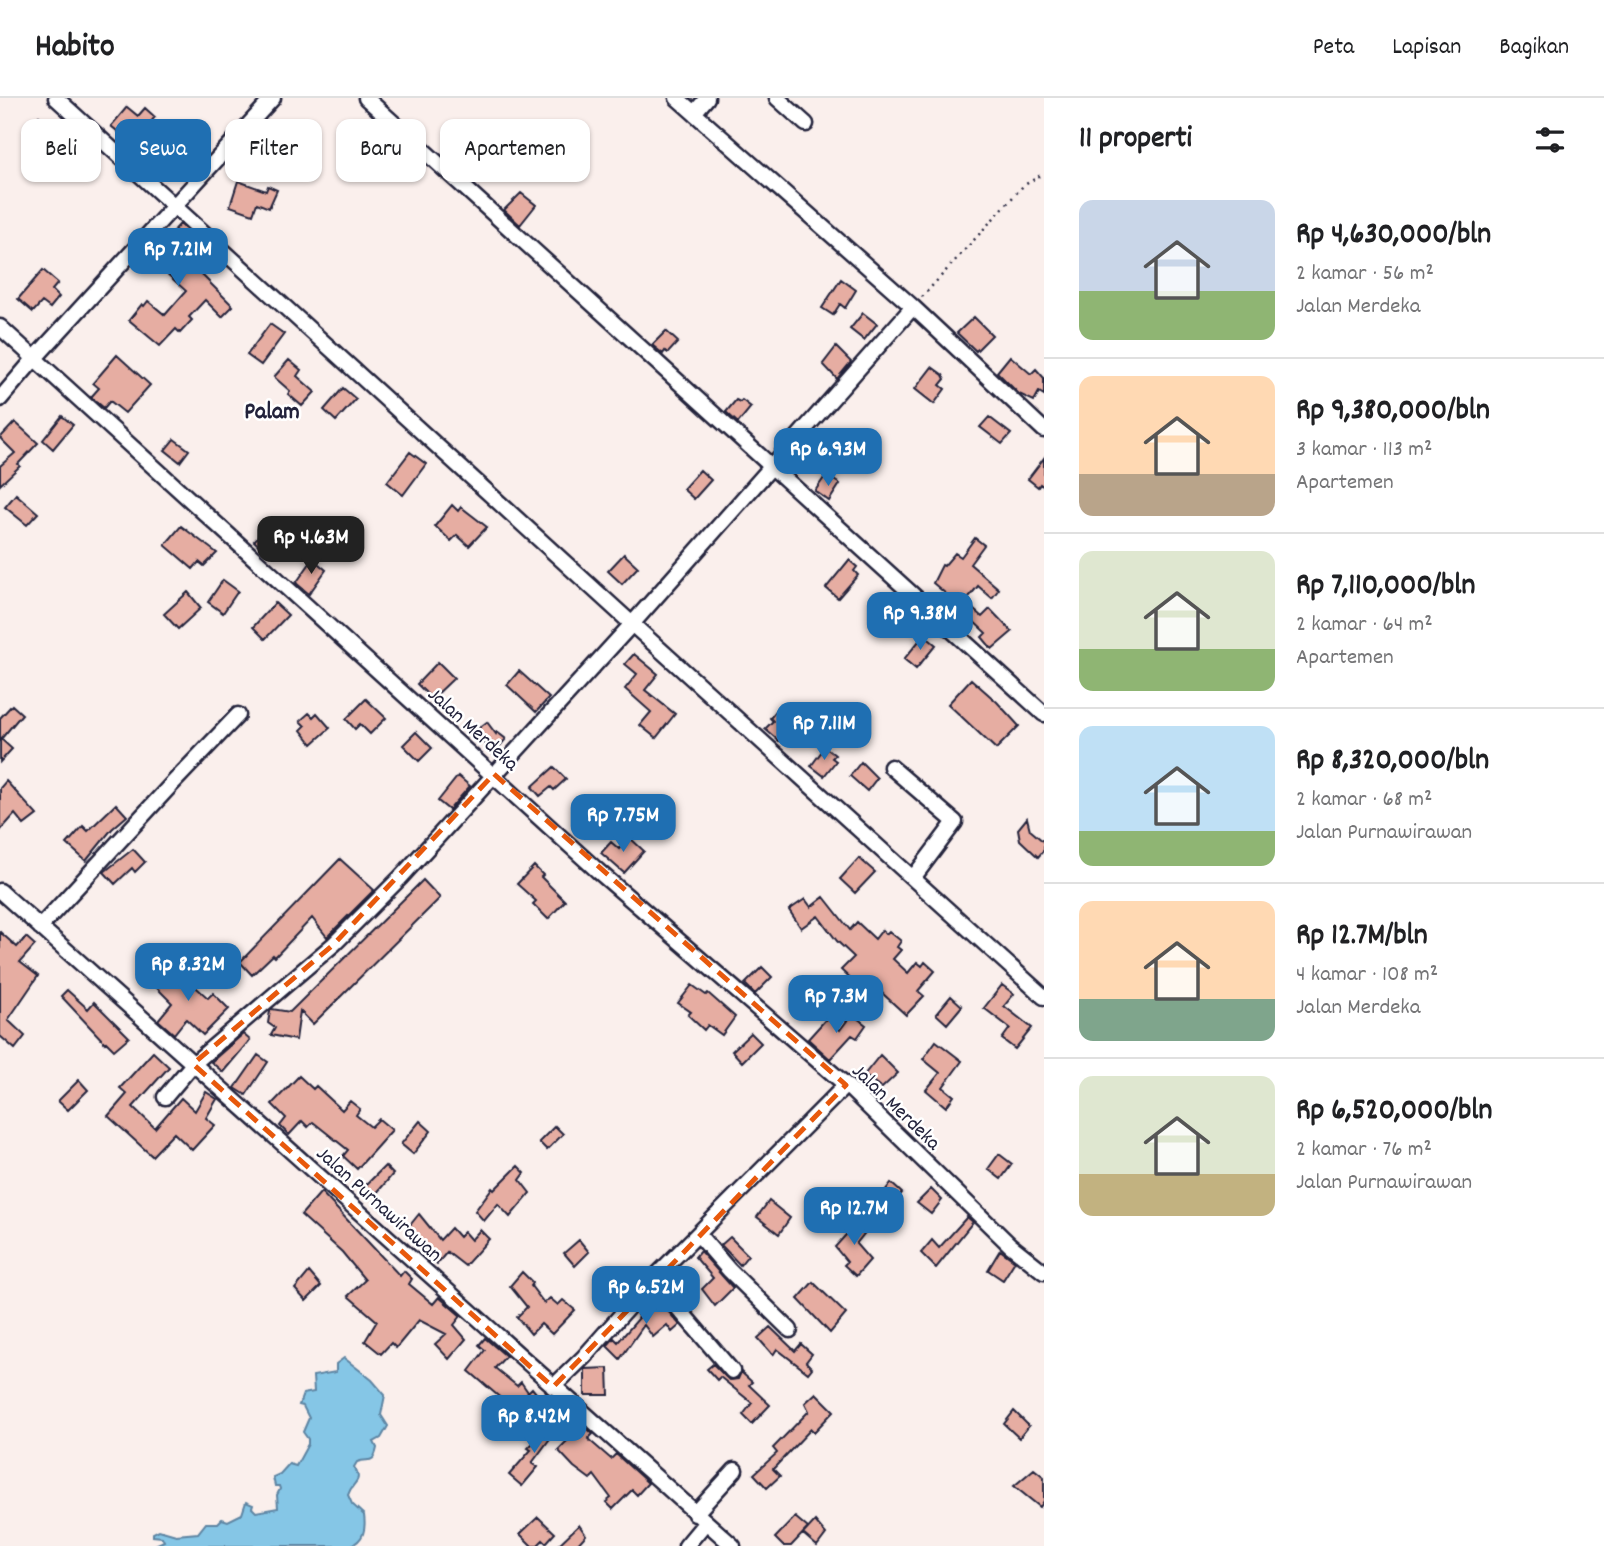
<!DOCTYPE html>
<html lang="id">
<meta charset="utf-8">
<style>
:root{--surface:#fff;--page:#f2f2f2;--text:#202124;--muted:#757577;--line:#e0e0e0;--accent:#1f6fb2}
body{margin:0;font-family:Dekko,sans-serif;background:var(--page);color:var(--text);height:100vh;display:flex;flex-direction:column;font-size:26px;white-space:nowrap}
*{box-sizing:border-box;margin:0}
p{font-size:23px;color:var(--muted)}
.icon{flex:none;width:38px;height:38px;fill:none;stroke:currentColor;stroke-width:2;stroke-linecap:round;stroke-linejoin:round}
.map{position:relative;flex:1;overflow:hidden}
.panel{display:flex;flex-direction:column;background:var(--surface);width:560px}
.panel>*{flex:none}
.hud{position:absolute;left:21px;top:21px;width:665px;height:63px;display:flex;gap:14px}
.price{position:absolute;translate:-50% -60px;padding:0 16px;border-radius:14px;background:var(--accent);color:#fff;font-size:23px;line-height:46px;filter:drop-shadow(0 2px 4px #0008)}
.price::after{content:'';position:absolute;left:50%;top:42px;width:21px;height:16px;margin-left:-10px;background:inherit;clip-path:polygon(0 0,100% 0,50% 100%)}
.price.current{background:#222;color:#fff}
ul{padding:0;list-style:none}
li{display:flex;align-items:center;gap:21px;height:175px;padding:0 35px}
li+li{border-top:2px solid var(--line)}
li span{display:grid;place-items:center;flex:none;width:196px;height:140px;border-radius:14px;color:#555}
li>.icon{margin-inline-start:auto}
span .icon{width:84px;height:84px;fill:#fffc;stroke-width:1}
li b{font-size:30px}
h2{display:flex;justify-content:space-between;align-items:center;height:84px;padding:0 35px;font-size:30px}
.pill{padding:0 24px;border-radius:14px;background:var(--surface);box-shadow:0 2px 5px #0004;font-size:24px;line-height:63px}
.pill.current{background:var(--accent);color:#fff}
header{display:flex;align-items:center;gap:42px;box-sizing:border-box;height:98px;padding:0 35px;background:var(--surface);border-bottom:2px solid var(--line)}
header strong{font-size:33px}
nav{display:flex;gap:38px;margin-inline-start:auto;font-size:24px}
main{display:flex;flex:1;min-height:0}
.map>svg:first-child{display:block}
.water{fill:#85c6e6;stroke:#5d84a2;stroke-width:2}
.building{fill:#e6ada2;stroke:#22223b;stroke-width:2}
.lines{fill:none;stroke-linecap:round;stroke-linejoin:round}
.minor-casing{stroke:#22223b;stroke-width:19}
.path{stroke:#22223b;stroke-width:2.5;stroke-dasharray:2 5;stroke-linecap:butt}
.minor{stroke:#fff;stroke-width:14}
.marked{fill:none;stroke:#e8590c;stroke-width:5;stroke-dasharray:14 9;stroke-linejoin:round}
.labels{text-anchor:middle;stroke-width:5;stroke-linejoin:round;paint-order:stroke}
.street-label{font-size:21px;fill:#22223b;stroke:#fff}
.quarter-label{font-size:24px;font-weight:bold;fill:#22223b;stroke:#fff}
</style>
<header>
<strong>Habito</strong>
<nav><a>Peta</a><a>Lapisan</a><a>Bagikan</a></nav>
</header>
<main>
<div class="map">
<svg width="1044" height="1448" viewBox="0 0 1044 1448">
<rect width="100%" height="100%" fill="#faefec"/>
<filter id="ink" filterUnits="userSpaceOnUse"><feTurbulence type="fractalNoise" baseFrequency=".0143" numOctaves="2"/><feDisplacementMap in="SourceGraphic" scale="14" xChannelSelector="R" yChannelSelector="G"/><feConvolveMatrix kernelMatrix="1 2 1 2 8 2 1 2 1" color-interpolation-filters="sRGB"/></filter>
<g filter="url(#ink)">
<path class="water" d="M344 1260 372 1282 385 1297 381 1317 388 1328 381 1340 374 1344 377 1350C373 1368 369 1359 357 1364L354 1369C364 1385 352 1383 348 1397L352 1406 364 1417C366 1432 364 1442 350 1448H153L164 1443 162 1439 153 1438V1435L159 1432 176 1437 198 1435 206 1425H218L222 1421 228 1423 242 1416 246 1404 253 1407 252 1410 256 1414 278 1410 277 1397 280 1391 279 1388H275L273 1379 280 1376 289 1366 296 1368 308 1346V1341L303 1334 309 1320 303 1308 299 1307 303 1296 314 1294 313 1278 336 1274V1266Z"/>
<path class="building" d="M127 9 138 18 145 10 155 19 144 32 164 46 153 62 111 28Z
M39 18 49 27 36 42 26 32Z
M238 83 266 93 268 88 277 92 269 110 257 105 253 116 230 108Z
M521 95 536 107 520 127 504 112Z
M180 126 198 143 185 157 197 167 195 170 233 208 222 219 205 202 189 219 192 222 180 235 176 231 160 248 129 222 142 206 144 208 148 203 165 217 186 193 144 155 162 136 167 140Z
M43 172 58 185 52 192 59 199 50 210 42 204 33 214 18 201Z
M841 181 856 192 845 210 840 206 833 217 822 210Z
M863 215 877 226 864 242 850 231Z
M974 219 992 237 976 253 957 235Z
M270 226 284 236 261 267 247 257Z
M666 233 678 244 668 255 665 253 663 256 652 247Z
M836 249 851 264 837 281 823 266Z
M117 257 150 287 125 315 110 303 104 310 91 299 99 290 93 285Z
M1010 258 1031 276 1036 271 1044 280V297L1039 294 1034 303 1019 296 997 274Z
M289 262 301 272 297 278 315 294 302 308 288 296 290 293 274 279Z
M932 269 943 277 945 281 940 287 945 291 934 306 915 291Z
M343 290 356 301 336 323 324 312Z
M736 302 740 304 742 302 751 309 738 325 726 314Z
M62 318 73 327 53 351 43 342Z
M989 319 1011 336 1002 346 980 329Z
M15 324 38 345 18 366 20 368 0 387V368L15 355 0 340Z
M174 341 189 352 180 364 165 352Z
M410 354 426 366 403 397 387 384Z
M1044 360V389L1040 386 1038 389 1028 381Z
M700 372 711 382 694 401 683 391Z
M826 377 840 386 829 403 815 393Z
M16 396 38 415 27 427 5 409Z
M452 407 458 413 461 409 487 429 469 448 457 437 451 443 435 428Z
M269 427 282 439 267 455 254 443Z
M181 428 217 455 204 468 199 464 193 471 165 447Z
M975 440 984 447 970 466 999 491 992 500 978 488 965 504 982 519 990 511 1012 534 992 551 982 539 986 535 971 521 964 529 949 516 958 506 933 485 942 467 944 468 955 455 961 459Z
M624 456 638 469 622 486 608 473Z
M313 461 326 472 309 496 296 485Z
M849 462 857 469 854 473 858 477 838 500 826 490Z
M223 482 238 493 223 515 208 504Z
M188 494 201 510 178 531 164 516Z
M275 505 288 517 265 541 253 529Z
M886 506 896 514 880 534 870 526Z
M924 537 936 547 916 571 904 561Z
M634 556 658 576 645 592 675 616 656 640 640 627 651 614 625 591 637 576 625 566Z
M438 564 454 580 432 601 417 586Z
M519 573 549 600 536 614 507 587Z
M971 581 997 604 1019 628 996 651 948 606Z
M366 601 386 620 370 636 360 626 355 631 346 621Z
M782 606 799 621 779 643 765 631 773 623 770 620Z
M12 607 22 616 1 641 12 651 0 664V620Z
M309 615 313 619 317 615 330 630 312 646 301 632 305 628 300 623Z
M487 624 496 636 497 634 506 641 493 656 475 633Z
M416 634 432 650 419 663 403 647Z
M825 649 835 657 832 660 836 663 824 678 811 668Z
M861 664 877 680 867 693 850 678Z
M554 669 566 681 554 692 551 689 540 698 532 689Z
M458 678 470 688 449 712 438 703Z
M6 683 37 717 24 727 15 716 0 733V690Z
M116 706 127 718 112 731 86 763 67 746 83 728 88 733Z
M1027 720 1030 732 1044 744V752L1038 759 1020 742 1018 731Z
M629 739 644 753 624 775 601 755 611 744 619 751Z
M133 751 145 764 135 774 132 770 115 786 104 774Z
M859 760 875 774 855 795 840 781Z
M340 761 374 792 327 839 312 820 275 859 273 857 252 877 240 864Z
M534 768 543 777 541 779 565 803 548 821 533 806 536 803 517 786Z
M423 782 440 800 313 926 300 913 296 942 271 937 275 930 268 925 270 913 272 911 290 914Z
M824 799 850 832 857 824 875 841 882 832 886 836 889 833 901 843 897 849 901 852 893 861 908 875 917 864 922 868 925 864 935 873 918 893 924 898 906 917 871 885 863 893 841 872 854 859 837 843 818 818 801 830 789 812 805 801 811 809Z
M0 834 17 849 26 839 35 847 20 864 38 878 8 922 25 938 15 951 0 938Z
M171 867 208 900 213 895 229 911 203 937 186 921 174 936 158 922 172 905 153 886Z
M762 869 772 879 755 896 745 886Z
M692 887 706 897 708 895 735 919 722 937 708 927 704 932 688 917 691 914 678 905Z
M1002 887 1014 896 1004 908 1032 930 1015 951 1002 941 1010 930 984 910Z
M67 892 88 911 94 904 129 939 114 952 106 944 105 945 61 898Z
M951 898 962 908 947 926 936 916Z
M852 916 866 927 857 940 852 937 830 961 808 941 827 920 840 932Z
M751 935 761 945 742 964 732 953Z
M243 936 250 942 223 974 211 964Z
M936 943 962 963 943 989 954 998 946 1009 926 992 940 975 923 961Z
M153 954 169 969 133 1009 155 1030 181 1000 195 1013 206 994 217 1001 206 1020 215 1027 192 1052 174 1035 152 1058 108 1018 127 996 120 990Z
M258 957 268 964 246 997 235 990Z
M880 957 898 975 882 990 864 977Z
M299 978 313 991 316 988 342 1012 350 1003 360 1011 356 1017 371 1029 379 1021 392 1032 357 1071 343 1058 348 1052 313 1024 308 1029 302 1023 289 1037 280 1028 286 1020 272 1006Z
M79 982 88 992 68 1012 58 1003Z
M420 1023 431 1033 413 1056 401 1046Z
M555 1028 563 1036 547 1052 539 1044Z
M999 1056 1012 1066 1001 1081 988 1071Z
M385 1068 393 1076 375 1097 365 1088Z
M518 1068 525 1075 520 1082 530 1095 510 1119 498 1106 484 1123 475 1113 492 1090 494 1092Z
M891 1085 902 1095 891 1108 879 1101Z
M931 1091 942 1102 931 1116 917 1105Z
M321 1094 400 1178 404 1173 412 1181 409 1186 433 1206 439 1199 461 1218 454 1227 466 1241 449 1261 435 1246 446 1236 419 1222 396 1250 391 1245 381 1256 365 1243 377 1223 348 1198 365 1182 342 1154 301 1117Z
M769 1103 790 1120 779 1136 757 1119Z
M419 1116 440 1142 451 1130 459 1139 464 1134 471 1142 480 1132 489 1141 465 1168 447 1154 437 1166 407 1131Z
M862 1118 872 1126 856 1146 870 1162 856 1178 844 1167 847 1164 835 1149 853 1129 851 1128Z
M967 1119 973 1124 936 1170 921 1155 932 1142 939 1150Z
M730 1139 748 1157 740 1167 721 1147Z
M579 1142 589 1154 575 1168 564 1155Z
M1000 1152 1015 1163 1003 1182 988 1172Z
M700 1153 733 1190 715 1208 702 1191 713 1180 695 1159Z
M309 1174 321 1188 306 1203 295 1191Z
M522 1174 533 1185 531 1188 544 1205 550 1200 558 1207 563 1202 575 1212 552 1236 541 1226 531 1236 517 1219 527 1209 510 1188Z
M813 1184 846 1216 830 1235 798 1201Z
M654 1197 680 1227 672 1234 667 1227 653 1239 644 1227 620 1261 607 1248 614 1240 618 1244 639 1220 637 1217 649 1206 647 1204Z
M770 1229 795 1253 801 1246 812 1256 806 1264 812 1270 808 1275 777 1251 773 1257 758 1240Z
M485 1240 506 1258 495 1270 517 1288 521 1284 528 1294 532 1290 541 1301 529 1314 518 1302 511 1309 469 1273 485 1252 479 1247Z
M713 1266 729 1282 738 1281 741 1274 752 1284 749 1287 770 1307 752 1326 743 1317 752 1305 720 1279 717 1282 707 1271Z
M608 1270 609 1297H585V1271Z
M816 1295 834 1313 814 1334 811 1331 773 1371 780 1378 767 1390 754 1376 777 1355 773 1350 809 1313 805 1305Z
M1014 1313 1029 1328 1019 1340 1004 1326Z
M558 1319 563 1323 532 1365 538 1369 522 1388 509 1377 531 1352 528 1350Z
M583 1327 593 1336 588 1341 611 1361 616 1356 648 1385 637 1397 632 1392 613 1411 606 1404 611 1400 594 1377 590 1381 574 1369 558 1352Z
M1034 1371 1044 1379V1403L1040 1409 1014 1388Z
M538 1419 555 1435 546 1445 543 1442 537 1448H532L520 1436Z
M795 1419 808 1430 791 1448H783L775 1440Z
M815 1423 826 1436 817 1448 803 1436Z
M579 1427 586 1437 576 1448H557Z"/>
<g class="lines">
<g class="minor-casing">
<path id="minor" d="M56 0 632 526 1044 899
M366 0 1044 616
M677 0 913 209 1044 332
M777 0 806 26
M694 15 707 0
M0 229 598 773 846 987 1010 1147 1044 1174
M0 301 35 260 273 0
M891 669 955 724 913 780
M0 793 733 1448
M40 829 171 687 238 617
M165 999 193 966 334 846 400 780 632 526 913 209
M698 1136 729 1172 790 1232
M653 1181 732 1273
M553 1289 584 1259 653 1181 846 987
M695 1416 735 1372
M686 1448 706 1424"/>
</g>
<path class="path" d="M922 199 1023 88 1044 75"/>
<use href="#minor" class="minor"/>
</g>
</g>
<path class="marked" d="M494 676 846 987 553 1289 193 966 334 846Z"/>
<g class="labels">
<g class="street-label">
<text transform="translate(474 630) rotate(42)" y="7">Jalan Merdeka</text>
<text transform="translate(897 1008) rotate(44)" y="7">Jalan Merdeka</text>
<text transform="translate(380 1105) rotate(42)" y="7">Jalan Purnawirawan</text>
</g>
<g class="quarter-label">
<text x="272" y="320">Palam</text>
</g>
</g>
</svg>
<b class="price" style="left:178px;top:190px">Rp 7.21M</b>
<b class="price" style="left:828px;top:390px">Rp 6.93M</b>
<b class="price current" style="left:311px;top:478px">Rp 4.63M</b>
<b class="price" style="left:920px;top:554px">Rp 9.38M</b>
<b class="price" style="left:824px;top:664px">Rp 7.11M</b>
<b class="price" style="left:623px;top:756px">Rp 7.75M</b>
<b class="price" style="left:188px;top:905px">Rp 8.32M</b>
<b class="price" style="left:836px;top:937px">Rp 7.3M</b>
<b class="price" style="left:854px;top:1149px">Rp 12.7M</b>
<b class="price" style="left:646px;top:1228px">Rp 6.52M</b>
<b class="price" style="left:534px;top:1357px">Rp 8.42M</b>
<div class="hud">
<a class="pill">Beli</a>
<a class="pill current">Sewa</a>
<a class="pill">Filter</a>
<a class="pill">Baru</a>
<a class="pill">Apartemen</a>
</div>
</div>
<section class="panel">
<h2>11 properti<svg class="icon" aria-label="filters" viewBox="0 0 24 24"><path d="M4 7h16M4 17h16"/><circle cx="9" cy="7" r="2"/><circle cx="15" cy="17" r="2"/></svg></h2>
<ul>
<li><span style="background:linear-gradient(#c9d6e8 65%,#8fb573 0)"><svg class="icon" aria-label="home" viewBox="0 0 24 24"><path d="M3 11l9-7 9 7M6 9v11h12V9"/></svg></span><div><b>Rp 4,630,000/bln</b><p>2 kamar · 56 m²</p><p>Jalan Merdeka</p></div></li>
<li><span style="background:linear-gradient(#ffd9b3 70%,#b9a48a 0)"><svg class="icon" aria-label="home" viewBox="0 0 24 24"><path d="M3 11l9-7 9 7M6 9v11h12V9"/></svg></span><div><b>Rp 9,380,000/bln</b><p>3 kamar · 113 m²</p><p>Apartemen</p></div></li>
<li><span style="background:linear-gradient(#dfe7d0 70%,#8fb573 0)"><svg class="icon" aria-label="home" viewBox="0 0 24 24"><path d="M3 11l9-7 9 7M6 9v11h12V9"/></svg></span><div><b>Rp 7,110,000/bln</b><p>2 kamar · 64 m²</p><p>Apartemen</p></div></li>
<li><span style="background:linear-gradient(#bfe0f5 75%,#8fb573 0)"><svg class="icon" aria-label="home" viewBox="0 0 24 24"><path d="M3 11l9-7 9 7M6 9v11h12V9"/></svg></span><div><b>Rp 8,320,000/bln</b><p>2 kamar · 68 m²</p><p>Jalan Purnawirawan</p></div></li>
<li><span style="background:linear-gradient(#ffd9b3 70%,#7fa58c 0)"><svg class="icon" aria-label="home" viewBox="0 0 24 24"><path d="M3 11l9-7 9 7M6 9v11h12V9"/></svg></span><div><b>Rp 12.7M/bln</b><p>4 kamar · 108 m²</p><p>Jalan Merdeka</p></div></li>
<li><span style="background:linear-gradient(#dfe7d0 70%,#c2b280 0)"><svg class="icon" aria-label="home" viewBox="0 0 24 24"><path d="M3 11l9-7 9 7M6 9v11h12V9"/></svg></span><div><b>Rp 6,520,000/bln</b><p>2 kamar · 76 m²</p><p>Jalan Purnawirawan</p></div></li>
</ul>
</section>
</main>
